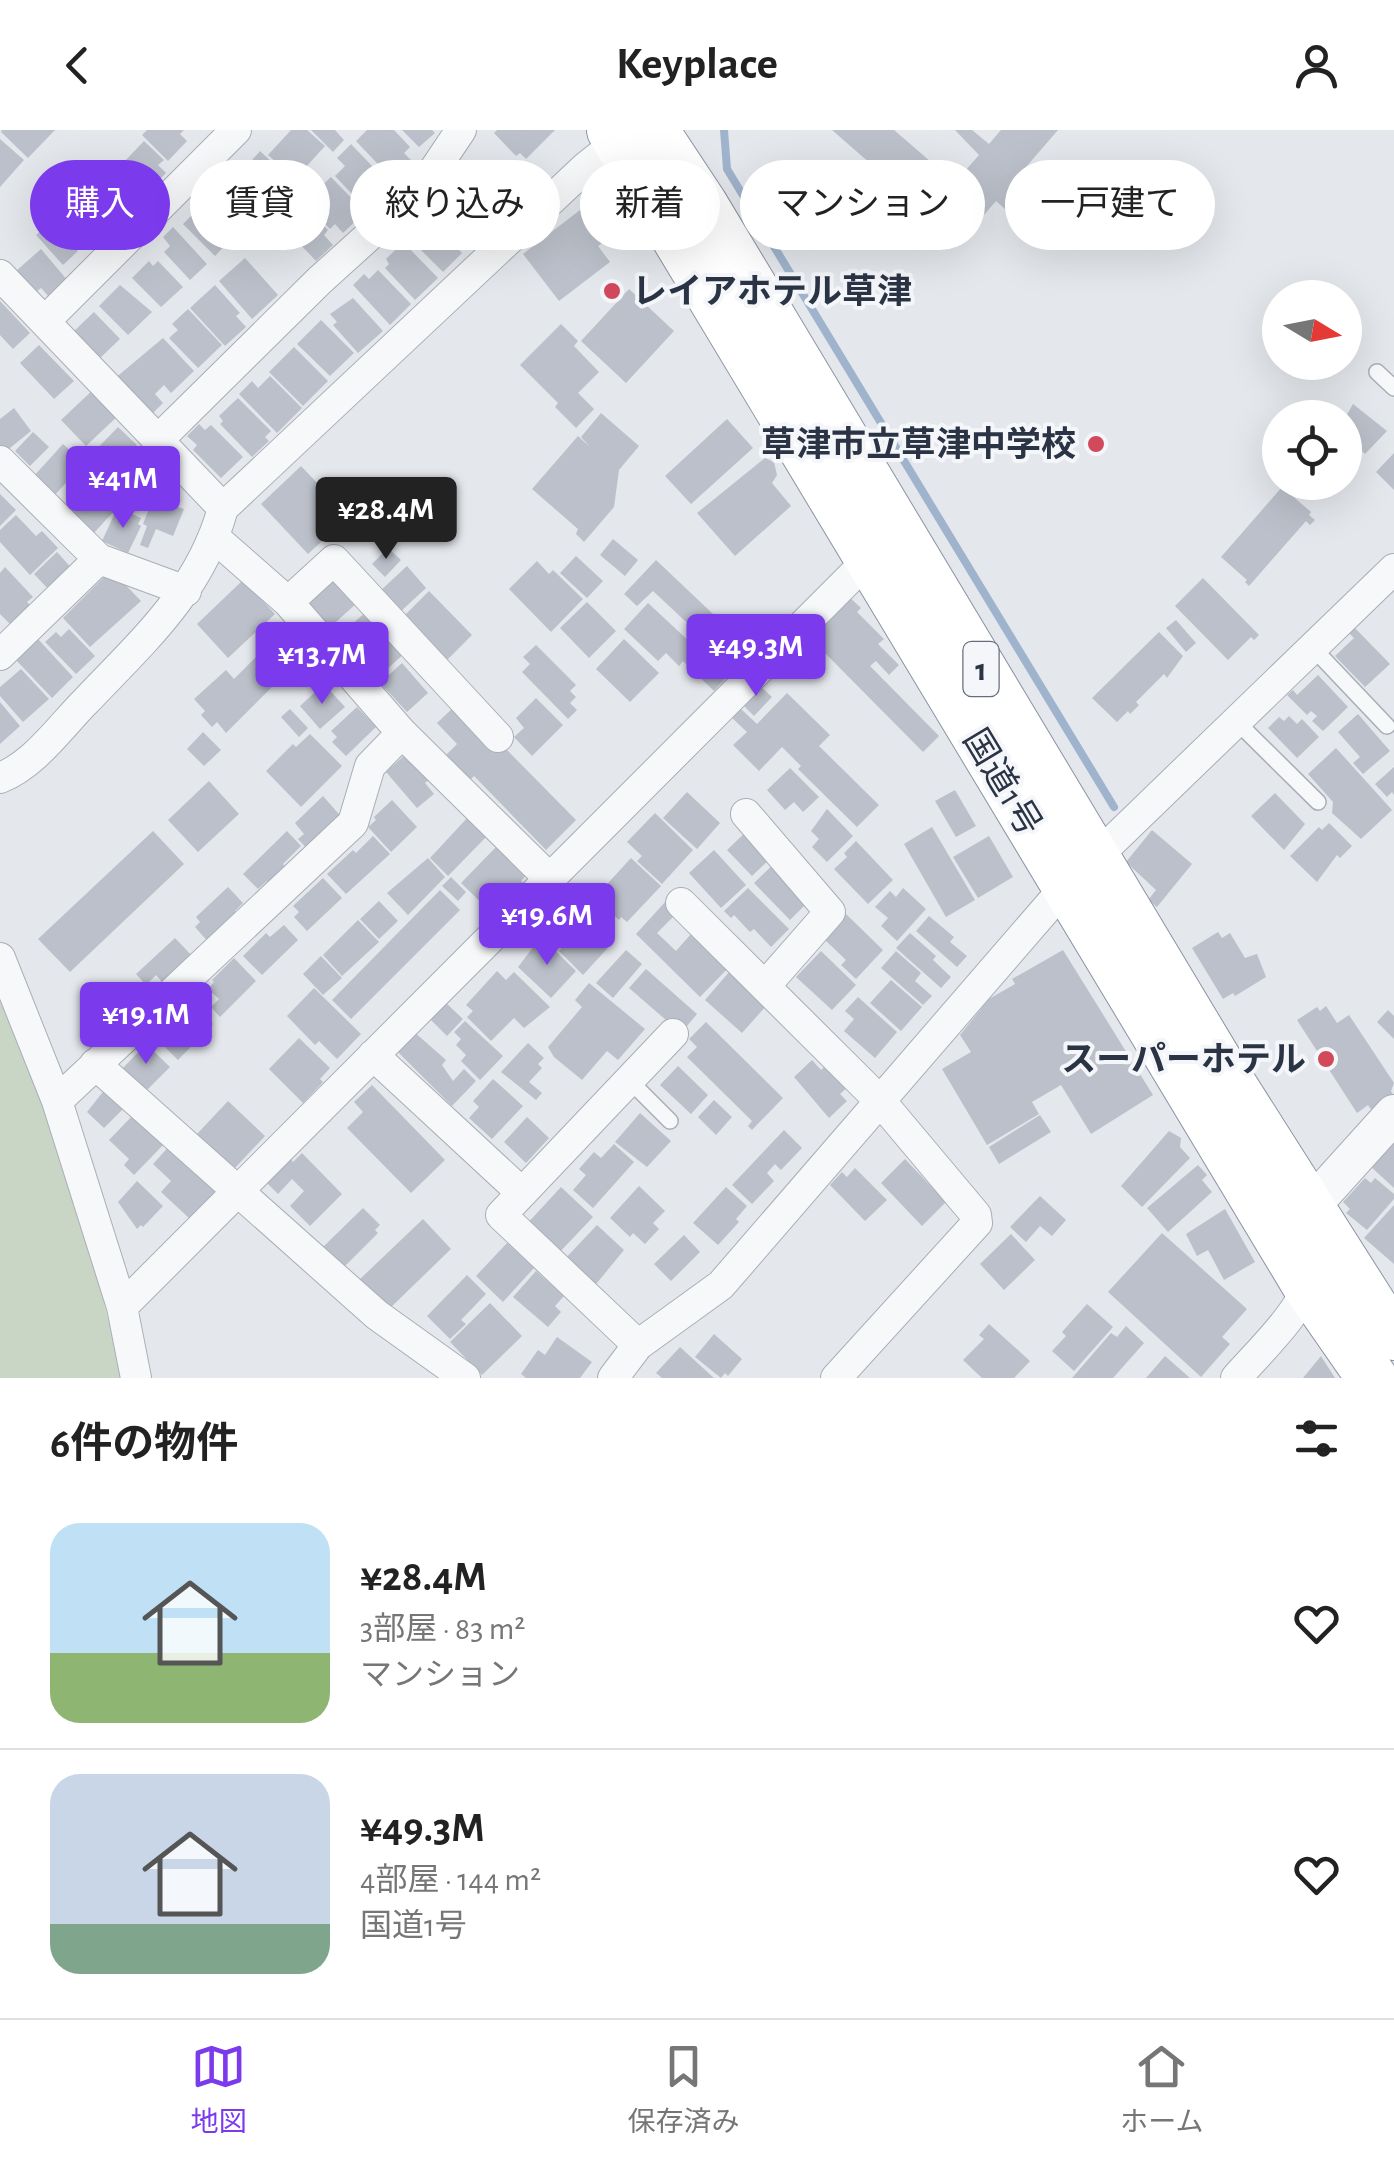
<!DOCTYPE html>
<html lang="ja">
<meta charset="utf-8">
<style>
:root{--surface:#fff;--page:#f6f6f6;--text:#222;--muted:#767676;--line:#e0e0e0;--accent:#7c3aed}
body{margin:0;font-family:"Alegreya Sans","Noto Sans JP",sans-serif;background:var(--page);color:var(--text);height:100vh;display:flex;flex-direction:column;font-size:38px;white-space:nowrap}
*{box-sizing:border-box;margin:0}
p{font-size:32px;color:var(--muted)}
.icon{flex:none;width:55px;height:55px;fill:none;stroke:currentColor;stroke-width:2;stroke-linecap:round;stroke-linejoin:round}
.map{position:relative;height:1248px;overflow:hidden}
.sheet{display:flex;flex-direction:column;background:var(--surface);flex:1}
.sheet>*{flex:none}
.hud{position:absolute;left:30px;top:30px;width:1335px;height:90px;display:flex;gap:20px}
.needle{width:65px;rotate:100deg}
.buttons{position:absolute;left:1262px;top:150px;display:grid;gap:20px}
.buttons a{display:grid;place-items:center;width:100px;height:100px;border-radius:50%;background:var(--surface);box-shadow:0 10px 40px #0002;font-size:50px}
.price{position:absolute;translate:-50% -85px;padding:0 22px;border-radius:10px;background:var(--accent);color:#fff;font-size:32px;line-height:65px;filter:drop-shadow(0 2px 5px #0008)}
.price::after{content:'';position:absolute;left:50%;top:60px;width:30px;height:22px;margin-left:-15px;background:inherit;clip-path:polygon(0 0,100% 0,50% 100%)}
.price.selected{background:#222;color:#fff}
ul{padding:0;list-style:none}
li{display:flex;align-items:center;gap:30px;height:250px;padding:0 50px}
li+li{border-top:2px solid var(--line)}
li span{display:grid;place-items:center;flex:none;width:280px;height:200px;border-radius:30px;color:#555}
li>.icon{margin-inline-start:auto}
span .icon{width:120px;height:120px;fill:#fffc;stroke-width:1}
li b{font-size:42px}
h2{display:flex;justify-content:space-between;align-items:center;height:120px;padding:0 50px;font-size:42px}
.chip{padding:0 35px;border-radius:45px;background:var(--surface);box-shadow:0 10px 40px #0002;font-size:35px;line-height:90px}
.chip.selected{background:var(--accent);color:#fff}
header{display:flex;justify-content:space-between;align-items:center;height:130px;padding:0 50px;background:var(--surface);font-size:45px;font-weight:700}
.dock{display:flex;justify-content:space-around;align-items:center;height:140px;border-top:2px solid var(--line);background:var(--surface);font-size:28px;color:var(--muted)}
.dock a{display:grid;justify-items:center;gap:5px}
.dock .selected{color:var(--accent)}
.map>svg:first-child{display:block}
.green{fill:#c9d6c5}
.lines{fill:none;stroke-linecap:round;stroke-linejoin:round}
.stream{stroke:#9fb4cc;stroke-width:8}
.building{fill:#bbc0ca}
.service-casing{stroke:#a9aeb7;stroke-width:18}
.minor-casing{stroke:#a9aeb7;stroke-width:32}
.tertiary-casing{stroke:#a9aeb7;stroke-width:40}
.trunk-casing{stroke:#8b94a3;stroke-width:52}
.service{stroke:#f7f8fa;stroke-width:15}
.minor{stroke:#f7f8fa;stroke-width:30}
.tertiary{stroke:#f7f8fa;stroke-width:38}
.trunk{stroke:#fff;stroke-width:50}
.poi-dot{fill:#d1495b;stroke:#f4f6f9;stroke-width:4}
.labels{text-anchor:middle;stroke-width:8;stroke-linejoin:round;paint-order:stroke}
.shield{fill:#f4f6f9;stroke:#676e7b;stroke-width:2.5}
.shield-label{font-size:32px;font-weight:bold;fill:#2b3445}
.poi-label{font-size:35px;font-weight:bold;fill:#2b3445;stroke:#f4f6f9;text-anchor:end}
.street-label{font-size:35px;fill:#2b3445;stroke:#f4f6f9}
</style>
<header><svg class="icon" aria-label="back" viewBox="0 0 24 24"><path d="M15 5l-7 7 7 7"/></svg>Keyplace<svg class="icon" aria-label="person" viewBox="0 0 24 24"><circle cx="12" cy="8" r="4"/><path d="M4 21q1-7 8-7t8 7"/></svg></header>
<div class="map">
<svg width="1394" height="1248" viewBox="0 0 1394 1248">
<rect width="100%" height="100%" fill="#e4e7ec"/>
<path class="green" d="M0 864C49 990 95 1115 121 1248H0Z"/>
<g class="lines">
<path class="stream" d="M724 0 727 39 1114 677"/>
</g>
<path class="building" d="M2 0H55L28 28 1 2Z
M147 0H184L180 4 187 11 168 31 142 5Z
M291 0H307L325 16 295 49 268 25Z
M311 0H335L344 10 333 22Z
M367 0H394L410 17 404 23 411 30 392 49 356 11Z
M402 0H432L435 3 419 17Z
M497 0H555L526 29 520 23 516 26 494 3Z
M832 0H894L938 38 911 69Z
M955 0H972L989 14 1001 0H1058L1026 37 1044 53 1014 87 996 71 971 100 938 72 979 25Z
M0 9 24 30 0 57Z
M144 11 164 30 158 35 166 43 152 57 144 49 141 52 122 34Z
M351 14 394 59 369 82 335 46 345 36 337 28Z
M260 21 294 53 274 74 249 51 255 44 247 36Z
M112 30 144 61 129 76 125 71 88 109 61 81Z
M487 38 503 54 518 41 534 58 495 94 463 59Z
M331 47 365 82 343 103 335 94 330 99 304 72Z
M458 59 494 94 471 117 442 88 445 85 439 79Z
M301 72 328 100 324 105 333 115 316 131 280 93Z
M197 80 205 88 210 82 234 106 215 126 183 94Z
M580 80 605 111 598 116 610 132 559 171 523 124Z
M60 83 79 103 69 112 78 121 63 135 36 105Z
M426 88 462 123 443 142 416 115 420 111 412 103Z
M173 97 207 134 190 150 164 122 170 116 163 107Z
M403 112 438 148 415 170 385 138 389 134 386 129Z
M41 119 68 151 49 167 41 158 35 163 16 141Z
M245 128 278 165 252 189 219 151Z
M149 131 153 136 158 131 183 157 161 177 132 148Z
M378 140 411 174 390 195 353 155 364 144 369 149Z
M120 155 152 182 128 205 99 176Z
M215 155 240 183 236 186 246 197 225 216 190 178Z
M629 159 674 201 626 253 581 211Z
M353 168 383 201 358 223 333 195 337 192 330 184Z
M0 171 30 203 13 219 0 205Z
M188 179 222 215 198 238 169 208 178 200 172 194Z
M94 182 120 209 99 229 73 202Z
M321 190 354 223 330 246 297 214Z
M561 194 578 211 574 216 599 242 578 263 594 279 576 298 555 277 558 273 520 235Z
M163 208 194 241 171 263 164 255 155 264 163 273 143 293 107 255Z
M39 215 74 251 54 269 20 233Z
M294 217 328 251 303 276 269 242Z
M270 246 302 278 277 303 239 264 252 251 258 258Z
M97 256 122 282 86 316 61 290Z
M238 268 271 301 265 307 269 311 252 327 220 294 223 291 219 286Z
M1353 274 1387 301 1365 324 1350 309 1345 314V288Z
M14 278 31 301 5 322 0 315V289Z
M601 283 639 316 619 340 614 377 584 412 576 404 578 399 532 359 578 306 590 317 581 307Z
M727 289 753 318 691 374 665 346Z
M199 294 205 300 211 295 243 327 221 348 193 320 197 315 187 306Z
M118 297 137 315 132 320 136 324 119 342 115 338 112 341 93 323Z
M33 302 49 317 30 336 15 321Z
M63 314 84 333 54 366 33 347Z
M1394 323V360L1376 342Z
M145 325 158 339 138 357 134 352 130 356 119 344 138 327 140 330Z
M765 328 774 332 777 345 772 353 791 376 735 426 697 383Z
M87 336 125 369 93 404 64 376 82 359 73 351Z
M301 336 356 394 339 409 332 402 308 424 261 374Z
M1282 357 1311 382 1309 385 1315 390 1310 395 1306 391 1249 456 1245 452 1247 450 1221 427Z
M0 364 16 380 0 396Z
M153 369 184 379 173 406 156 399 148 418 140 415 147 396 143 394Z
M123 380 141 388 138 394 141 396 128 423 102 411 115 383 120 386Z
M16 385 36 406 42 401 58 418 30 445 0 412V400Z
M613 409 638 430 625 446 600 425Z
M388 418 401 430 385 447 372 434Z
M57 422 75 442 52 463 34 444Z
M576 426 603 451 587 468 560 443Z
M656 430 731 501 715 519 653 461 637 476 624 464Z
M537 431 549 444 553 440 583 469 551 502 509 459Z
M407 436 426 458 399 483 379 462Z
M5 437 33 467 27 472 32 477 13 497 0 484V443Z
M111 440 141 471 90 517 63 488Z
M335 447 357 473 327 500 305 474Z
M1203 448 1259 505 1254 510 1251 507 1228 530 1175 476Z
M243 450 275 484 228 528 197 494Z
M429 461 472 505 446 531 403 487Z
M845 463 861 478 857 482 884 509 878 514 899 535 889 545 876 531 870 536 939 606 923 622 821 519 818 522 803 507Z
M587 472 616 501 589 528 560 498Z
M648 473 692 514 699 507 734 539 714 561 683 531 679 536 666 523 658 531 624 499Z
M367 481 384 500 360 522 342 503Z
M293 490 319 518 293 542 290 539 226 603 217 592 212 597 201 585 205 581 194 569 226 540 234 549Z
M1176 490 1196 513 1186 522 1166 498Z
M1355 498 1390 534 1365 557 1335 526 1354 508 1349 503Z
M69 499 95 526 76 544 45 512 56 502 61 507Z
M738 501 746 510 727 529 719 521Z
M386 502 406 522 375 550 356 530Z
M1159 502 1183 526 1167 548 1164 544 1136 572 1139 575 1130 584 1128 581 1117 592 1092 568Z
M38 509 73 547 52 568 16 530Z
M624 509 659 543 630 572 596 539Z
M536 515 576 555 570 561 576 567 570 573 577 580 568 589 522 542 530 534 523 527Z
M402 533 428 563 407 582 380 553Z
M21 539 49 569 23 592 0 566V557Z
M1318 545 1348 577 1323 601 1312 591 1317 586 1311 581 1307 585 1287 565 1293 560 1297 565Z
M757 553 772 567 754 586 740 572Z
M324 554 345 577 320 599 300 576Z
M787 563 830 605 819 616 879 675 857 697 798 639 801 636 782 617 759 641 733 615 747 602 731 587 740 578 757 594Z
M536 568 563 595 532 626 514 607 524 598 516 588Z
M0 572 20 596 0 614Z
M455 576 500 623 505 618 576 690 546 720 474 646 468 652 444 627 457 614 437 593Z
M357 577 376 597 346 626 332 612 337 607 331 601Z
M290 579 308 598 299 607 281 587Z
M1358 584 1390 621 1363 644 1353 633 1360 627 1338 602Z
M1289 586 1297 594 1302 589 1319 607 1297 628 1268 598 1279 587 1284 591Z
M203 602 221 620 204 636 187 619Z
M310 604 342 636 301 677 266 641 293 614 296 617Z
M1336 618 1392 680 1361 709 1332 683 1333 672 1308 644Z
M407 623 430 649 425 653 434 664 417 678 386 642Z
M1394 637V665L1392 662 1387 667 1375 654Z
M790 638 819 667 803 682 794 672 785 680 767 660Z
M209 651 239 684 198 722 168 690Z
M955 660 976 696 956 707 935 671Z
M687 662 720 693 697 719 663 688Z
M1275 663 1305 694 1284 720 1251 686Z
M323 666 344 690 310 722 298 709 304 704 295 693Z
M392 670 417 697 391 722 368 697 376 690 374 687Z
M827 679 853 706 827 732 812 717 819 709 811 701Z
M655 683 693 720 662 754 637 731 642 726 627 712Z
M469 686 488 705 448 746 430 728Z
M1329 693 1352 716 1340 728 1337 725 1317 752 1290 726 1319 697 1322 700Z
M751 697 776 723 752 746 727 720Z
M932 697 975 770 946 787 904 714Z
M1152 700 1192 734 1157 777 1148 770 1156 760 1126 732Z
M153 701 184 734 70 842 38 809Z
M287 701 301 716 283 734 289 741 272 757 267 751 258 759 243 744Z
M373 706 390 724 346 764 327 744 353 720 356 723Z
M989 706 1013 747 978 768 953 727Z
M856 711 893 750 868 774 834 739 847 727 844 723Z
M497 716 526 745 521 751 525 755 495 786 461 753Z
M714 720 746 755 721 778 689 743Z
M781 727 806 774 790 790 754 753Z
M428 728 445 747 408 785 387 763Z
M631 728 661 756 627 792 621 787 619 790 602 774 606 769 599 763Z
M451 747 466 762 458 771 442 756Z
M323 748 342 768 307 801 294 787 299 782 293 776Z
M228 757 243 773 235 781 240 787 210 814 195 797 200 792 196 787Z
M748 758 789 799 771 817 754 799 750 802 734 785 731 788 724 781Z
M903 758 926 779 897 811 881 796 888 788 875 777 890 761 896 767Z
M440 760 460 780 351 889 332 870Z
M379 771 398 791 379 809 360 789Z
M666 771 678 782 657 803 676 821 691 804 733 833 700 867 636 804Z
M846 784 883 820 856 849 841 835 846 830 823 808Z
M929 786 954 807 950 812 967 826 957 837 916 801Z
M592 787 615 810 583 845 559 821Z
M358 790 379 812 342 846 323 825Z
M284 795 298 810 262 845 243 826 266 803 270 807Z
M1218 802 1222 808 1230 803 1245 828 1257 824 1266 847 1235 866 1233 863 1223 869 1192 818Z
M910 803 936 826 933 830 951 847 941 858 896 818Z
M541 807 576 841 551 868 518 837Z
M175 808 195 829 166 856 156 845 146 855 136 844Z
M626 820 642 834 613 868 596 853Z
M1063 820 1153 965 1091 1004 1061 955 1032 972 1039 984 987 1015 942 939 971 922 960 905 989 869 1015 854 1012 849Z
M821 821 856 855 832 880 796 847Z
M896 821 921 843 915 851 932 866 923 875 881 838Z
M321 826 342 848 323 865 303 844Z
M234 828 256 851 220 887 211 877 219 869 208 859 214 852 212 850Z
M646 839 697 884 681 903 629 858Z
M497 841 506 850 514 842 550 877 524 898 514 888 491 911 467 887 473 881 466 875Z
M730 841 767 875 742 903 705 870Z
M891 850 922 877 901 901 870 873Z
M589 853 645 899 618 930 607 921 582 950 554 927 548 917 582 877 575 870Z
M314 858 361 904 337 929 319 911 315 915 287 886Z
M127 862 142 879 100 918 80 895 109 868 115 873Z
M858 867 897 902 875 928 844 901 854 889 845 881Z
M443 870 463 889 447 906 427 886Z
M196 876 213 894 178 930 165 917 171 911 161 902 184 877 190 882Z
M1326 876 1337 893 1349 885 1394 953 1391 961 1394 966 1372 981 1368 975 1357 983 1297 890 1317 877 1320 881Z
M1388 880 1394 886V909L1377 892Z
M465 891 503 926 480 950 461 931 466 925 456 915 461 909 454 902Z
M706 892 783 968 752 1000 748 996 752 991 687 927 697 917 689 909Z
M412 900 446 930 442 935 453 951 464 939 476 951 452 976 394 918Z
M299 908 330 938 320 949 323 952 303 973 269 939Z
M528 913 544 928 538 934 542 938 529 952 542 963 536 970 501 942Z
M146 914 170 937 146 961 123 938Z
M812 930 821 940 829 932 851 954 840 964 847 971 829 988 794 947Z
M678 936 708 965 691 984 660 955Z
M493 949 523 976 492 1009 469 988 479 977 473 971Z
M372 955 445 1030 411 1063 347 998 363 982 354 972Z
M106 958 125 977 104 998 87 982Z
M714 970 732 987 716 1005 698 987Z
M228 971 265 1006 234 1039 197 1004Z
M135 983 165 1013 134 1045 124 1035 129 1029 109 1010Z
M640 983 671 1011 647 1037 615 1012Z
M1040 985 1051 1002 999 1034 989 1017Z
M527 987 549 1008 526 1033 504 1012Z
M784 1000 802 1018 781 1040 775 1034 767 1043 774 1051 752 1074 732 1055Z
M1169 1001 1181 1008 1180 1017 1190 1028 1142 1077 1121 1056Z
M1394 1007V1058L1369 1035Z
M173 1012 221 1056 190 1089 161 1062 171 1051 153 1034Z
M614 1014 634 1032 593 1078 573 1060 586 1045 579 1039 594 1022 601 1028Z
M302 1023 342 1064 310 1096 290 1076 304 1061 292 1049 278 1064 266 1052 290 1028 293 1032Z
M905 1029 946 1072 922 1096 881 1053Z
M1198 1035 1207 1045 1202 1050 1212 1062 1168 1102 1147 1078Z
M855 1038 887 1070 865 1091 830 1055 842 1042 847 1047Z
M1365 1048 1371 1053 1375 1048 1394 1064V1069L1367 1100 1346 1083 1350 1079 1343 1072Z
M137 1051 163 1076 143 1097 141 1095 137 1099 118 1072Z
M639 1056 665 1081 653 1093 659 1099 645 1114 633 1103 630 1107 610 1088Z
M561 1057 593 1087 556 1126 524 1097Z
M726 1057 747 1076 736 1089 739 1092 718 1115 693 1093Z
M1040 1066 1066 1090 1052 1106 1040 1096 1026 1112 1010 1097Z
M1394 1075V1134L1364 1108Z
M363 1078 380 1095 375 1100 378 1103 343 1138 323 1117Z
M1225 1079 1255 1132 1224 1150 1208 1120 1197 1126 1186 1104Z
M423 1089 451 1119 388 1180 359 1150Z
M597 1095 624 1120 592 1159 562 1132Z
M1162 1103 1247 1179 1222 1207 1230 1214 1201 1247 1108 1162Z
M1011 1104 1035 1130 1004 1160 980 1134Z
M684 1105 700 1122 671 1151 654 1134Z
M507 1113 534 1138 503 1172 476 1146Z
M536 1141 564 1166 555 1176 561 1182 548 1197 513 1167Z
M467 1145 486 1164 461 1190 466 1194 450 1209 427 1186Z
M490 1173 522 1206 482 1245 450 1212Z
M1087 1174 1113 1197 1074 1241 1052 1221 1066 1206 1062 1202Z
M989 1194 1030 1231 1014 1248H982L963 1230 984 1209 979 1205Z
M1126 1196 1144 1213 1113 1248H1072L1111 1203 1117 1207Z
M714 1204 742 1229 728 1246 725 1243 721 1248 695 1227Z
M557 1207 592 1232 580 1248H526L521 1244 538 1220 545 1225Z
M680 1217 714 1248H662L656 1243Z
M1165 1226 1190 1248H1146Z
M1321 1226 1335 1248H1303Z"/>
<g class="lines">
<g class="service-casing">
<path id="service" d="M1377 242 1394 258
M1313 518 1387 596
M1238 593 1318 672
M629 950 670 991"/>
</g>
<g class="minor-casing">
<path id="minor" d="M0 145 223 378
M45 191 236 0
M157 311 320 150 422 58 461 0
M0 331 99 429 186 461
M215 408 288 472 402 603 549 748
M288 472 334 430 498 607
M0 525 99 429
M0 648C35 634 60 597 86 571 142 512 201 460 223 378L586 37 630 2
M746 684 830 782 765 856
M681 773 882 973 976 1085 977 1093 836 1248
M0 828 57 971 122 1177 136 1248
M373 925 522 1063 501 1085 638 1215
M95 934 377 1185 465 1248
M57 971 353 693 370 636 402 603
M522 1063 673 904
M122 1177 880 418
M613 1248 638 1215 721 1155 1066 756 1394 439
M1236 1248C1256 1225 1308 1176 1309 1146"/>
</g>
<g class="tertiary-casing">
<path id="tertiary" d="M1310 1077 1394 984"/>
</g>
<g class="trunk-casing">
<path id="trunk" d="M612 0 1308 1156 1372 1248
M653 0 702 74 1230 953 1375 1181 1394 1205"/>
</g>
<use href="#service" class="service"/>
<use href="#minor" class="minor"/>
<use href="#tertiary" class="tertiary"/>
<use href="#trunk" class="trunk"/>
</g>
<g class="poi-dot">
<circle cx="612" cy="161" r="10"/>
<circle cx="1096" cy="314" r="10"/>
<circle cx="1326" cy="929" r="10"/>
</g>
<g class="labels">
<rect class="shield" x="963.5" y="512" width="35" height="54" rx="8"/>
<g class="shield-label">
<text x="981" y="550">1</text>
</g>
<g class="poi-label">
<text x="632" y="173" text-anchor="start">レイアホテル草津</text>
<text x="1076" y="326">草津市立草津中学校</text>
<text x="1306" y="941">スーパーホテル</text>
</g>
<g class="street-label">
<text transform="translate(1003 652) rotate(59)" y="12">国道1号</text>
</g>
</g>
</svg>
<div class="buttons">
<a><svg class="needle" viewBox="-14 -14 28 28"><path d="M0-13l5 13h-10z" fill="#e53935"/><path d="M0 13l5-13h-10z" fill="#767676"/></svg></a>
<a><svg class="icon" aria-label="locate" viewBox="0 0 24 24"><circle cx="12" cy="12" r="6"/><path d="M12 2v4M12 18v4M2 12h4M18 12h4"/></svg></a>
</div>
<b class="price" style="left:123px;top:401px">¥41M</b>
<b class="price selected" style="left:386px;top:432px">¥28.4M</b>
<b class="price" style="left:756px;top:569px">¥49.3M</b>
<b class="price" style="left:322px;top:577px">¥13.7M</b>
<b class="price" style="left:547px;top:838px">¥19.6M</b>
<b class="price" style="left:146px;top:937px">¥19.1M</b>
<div class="hud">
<a class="chip selected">購入</a>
<a class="chip">賃貸</a>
<a class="chip">絞り込み</a>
<a class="chip">新着</a>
<a class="chip">マンション</a>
<a class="chip">一戸建て</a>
</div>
</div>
<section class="sheet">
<h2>6件の物件<svg class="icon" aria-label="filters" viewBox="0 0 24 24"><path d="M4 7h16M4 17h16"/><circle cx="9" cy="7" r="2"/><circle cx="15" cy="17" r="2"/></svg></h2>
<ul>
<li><span style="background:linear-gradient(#bfe0f5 65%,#8fb573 0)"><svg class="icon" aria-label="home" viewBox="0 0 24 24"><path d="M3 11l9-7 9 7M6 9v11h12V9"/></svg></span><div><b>¥28.4M</b><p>3部屋 · 83 m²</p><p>マンション</p></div><svg class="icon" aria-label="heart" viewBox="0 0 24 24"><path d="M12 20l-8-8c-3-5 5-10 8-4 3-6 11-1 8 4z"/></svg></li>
<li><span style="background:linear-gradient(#c9d6e8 75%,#7fa58c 0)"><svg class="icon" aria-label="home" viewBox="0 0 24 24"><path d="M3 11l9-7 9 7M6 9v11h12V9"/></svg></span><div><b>¥49.3M</b><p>4部屋 · 144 m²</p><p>国道1号</p></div><svg class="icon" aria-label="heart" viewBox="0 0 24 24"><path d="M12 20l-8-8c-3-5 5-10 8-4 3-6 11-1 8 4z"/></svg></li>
</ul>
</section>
<nav class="dock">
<a class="selected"><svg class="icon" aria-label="map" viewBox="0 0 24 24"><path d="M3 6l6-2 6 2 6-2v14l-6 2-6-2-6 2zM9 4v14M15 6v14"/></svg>地図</a>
<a><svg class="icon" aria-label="saved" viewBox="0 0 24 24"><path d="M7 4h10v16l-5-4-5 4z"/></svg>保存済み</a>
<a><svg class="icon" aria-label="home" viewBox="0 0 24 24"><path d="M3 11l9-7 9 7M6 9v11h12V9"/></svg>ホーム</a>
</nav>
